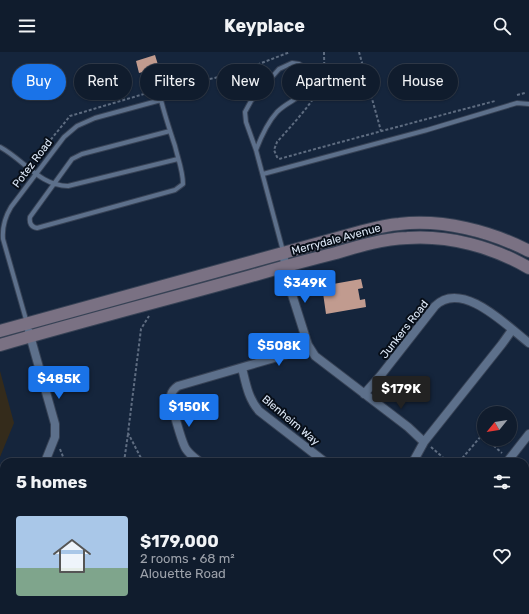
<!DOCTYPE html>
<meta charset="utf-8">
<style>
:root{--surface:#101c2d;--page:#192535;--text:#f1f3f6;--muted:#9ca1aa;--line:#303a49;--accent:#1a73e8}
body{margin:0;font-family:Rubik,sans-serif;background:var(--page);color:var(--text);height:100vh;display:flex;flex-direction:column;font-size:15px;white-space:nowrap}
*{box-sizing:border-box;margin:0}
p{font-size:13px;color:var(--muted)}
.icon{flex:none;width:22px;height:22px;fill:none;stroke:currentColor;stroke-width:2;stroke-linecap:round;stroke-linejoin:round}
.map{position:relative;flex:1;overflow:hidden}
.panel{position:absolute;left:0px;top:406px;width:529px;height:156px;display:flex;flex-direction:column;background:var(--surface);border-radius:12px 12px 0 0;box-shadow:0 1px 3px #0004,0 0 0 1px var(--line)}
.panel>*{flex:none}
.top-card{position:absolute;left:12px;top:12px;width:505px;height:36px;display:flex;gap:8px}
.needle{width:26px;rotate:240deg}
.fabs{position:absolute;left:477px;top:354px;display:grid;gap:8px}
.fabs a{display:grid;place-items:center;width:40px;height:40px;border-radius:50%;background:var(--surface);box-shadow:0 1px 3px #0004,0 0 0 1px var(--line);font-size:20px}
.price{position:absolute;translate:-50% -34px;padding:0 9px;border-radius:4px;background:var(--accent);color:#fff;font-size:13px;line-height:26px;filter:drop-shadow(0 1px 2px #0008)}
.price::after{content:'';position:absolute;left:50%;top:24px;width:12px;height:9px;margin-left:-6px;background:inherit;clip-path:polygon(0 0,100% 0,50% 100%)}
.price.active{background:#222;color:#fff}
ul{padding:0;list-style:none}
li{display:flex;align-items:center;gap:12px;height:100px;padding:0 16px}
li span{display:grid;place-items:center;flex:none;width:112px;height:80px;border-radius:4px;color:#555}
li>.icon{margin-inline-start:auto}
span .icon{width:48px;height:48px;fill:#fffc;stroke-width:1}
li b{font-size:17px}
h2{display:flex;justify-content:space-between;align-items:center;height:48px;padding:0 16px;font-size:17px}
.chip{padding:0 14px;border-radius:18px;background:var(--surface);box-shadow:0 1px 3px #0004,0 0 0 1px var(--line);font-size:14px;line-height:36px}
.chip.active{background:var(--accent);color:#fff}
header{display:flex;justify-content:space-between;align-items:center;height:52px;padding:0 16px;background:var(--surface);font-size:18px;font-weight:700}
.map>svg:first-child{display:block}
.education{fill:#342b1b}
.building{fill:#c19b8f}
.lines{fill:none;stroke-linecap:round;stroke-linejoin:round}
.lane-casing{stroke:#374255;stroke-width:6}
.street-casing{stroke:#374255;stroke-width:10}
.secondary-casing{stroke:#374255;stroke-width:14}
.path{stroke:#5e6c80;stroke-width:2;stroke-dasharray:3 2;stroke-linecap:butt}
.lane{stroke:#5d708b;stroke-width:4}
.street{stroke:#5d708b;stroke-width:8}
.secondary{stroke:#7a7183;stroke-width:12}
.labels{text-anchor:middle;stroke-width:4;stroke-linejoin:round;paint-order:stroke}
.street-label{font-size:11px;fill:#dee9f8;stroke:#070e18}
</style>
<header><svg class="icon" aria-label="menu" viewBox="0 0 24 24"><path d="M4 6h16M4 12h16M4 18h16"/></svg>Keyplace<svg class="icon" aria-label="search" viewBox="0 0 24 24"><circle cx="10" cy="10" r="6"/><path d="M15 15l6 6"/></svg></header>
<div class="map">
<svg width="529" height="562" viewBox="0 0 529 562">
<rect width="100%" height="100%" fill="#15253c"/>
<path class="education" d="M0 319 14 371 0 405Z
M0 458 4 460V478L0 489Z"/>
<path class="building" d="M155 3 159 16 139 21 136 9Z
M114 15 117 28 102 33 98 19Z
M361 227 363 236 358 237 360 248 365 247 366 255 326 262 322 234Z"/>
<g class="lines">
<g class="lane-casing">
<path id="lane" d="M0 95C23 107 40 134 68 134L178 107
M256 98C261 85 267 71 277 60 293 44 314 46 307 17L299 12 292 11 279 17 251 49 245 60 246 70 256 98 283 199
M263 122 427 78 517 51 529 52
M27 271 3 187C2 175 5 165 11 155L64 85 77 74 95 66 161 48C165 64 170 79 175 94 178 107 183 119 183 132L175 138 37 176C31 175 29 171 30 165L72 107 82 102 170 79"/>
</g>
<g class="street-casing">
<path id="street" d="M283 201 289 233 308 293 315 304 408 375 424 390
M29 280 55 372V385L45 410
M242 316C246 332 248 346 259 359L325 410
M364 342 381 323 435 254C462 227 508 275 529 291
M200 410C195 406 190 403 186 397 182 391 170 350 171 343 172 339 175 336 178 334L288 302 308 293
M413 410 424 390 502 292 512 278
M507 410 529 382
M0 521 4 511
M266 558 271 562
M92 562 93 558
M345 562 346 558
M430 562 431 558"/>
</g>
<g class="secondary-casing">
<path id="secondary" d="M0 279 363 179C375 176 387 173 399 172 443 167 490 179 529 199
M0 293C83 269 168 247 251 224 279 216 308 208 336 201 359 194 383 187 407 186 449 183 493 195 529 216
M528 562 529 560"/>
</g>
<path class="path" d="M324 0C324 9 325 19 323 28 319 45 290 75 277 90L274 98 277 105 279 107C351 87 423 68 495 49
M359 0 381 79
M517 43 525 41
M35 107 70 64 154 39 233 22 290 0
M486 387 502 401
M431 395 448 410
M60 397 65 410
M124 410 128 382
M143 410 128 381 141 277 149 264
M459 410 482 383 484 385"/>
<use href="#lane" class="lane"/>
<use href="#street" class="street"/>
<use href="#secondary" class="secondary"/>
</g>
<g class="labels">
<g class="street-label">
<text transform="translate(32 111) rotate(-53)" y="4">Potez Road</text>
<text transform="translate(336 187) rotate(-15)" y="4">Merrydale Avenue</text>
<text transform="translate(404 277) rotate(-52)" y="4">Junkers Road</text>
<text transform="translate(291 368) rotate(40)" y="4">Blenheim Way</text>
</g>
</g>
</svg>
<div class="fabs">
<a><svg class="needle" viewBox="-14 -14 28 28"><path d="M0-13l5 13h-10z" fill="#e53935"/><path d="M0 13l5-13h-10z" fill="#9ca1aa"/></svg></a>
</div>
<b class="price" style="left:305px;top:252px">$349K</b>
<b class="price" style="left:279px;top:315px">$508K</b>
<b class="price" style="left:59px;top:348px">$485K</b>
<b class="price active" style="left:401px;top:358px">$179K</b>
<b class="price" style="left:189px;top:376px">$150K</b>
<div class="top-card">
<a class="chip active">Buy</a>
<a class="chip">Rent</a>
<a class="chip">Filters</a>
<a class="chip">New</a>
<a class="chip">Apartment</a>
<a class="chip">House</a>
</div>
<section class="panel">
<h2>5 homes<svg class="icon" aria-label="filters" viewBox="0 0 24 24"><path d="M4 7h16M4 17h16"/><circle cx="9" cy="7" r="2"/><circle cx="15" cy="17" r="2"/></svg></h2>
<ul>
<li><span style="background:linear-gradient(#a9c7e8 65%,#7fa58c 0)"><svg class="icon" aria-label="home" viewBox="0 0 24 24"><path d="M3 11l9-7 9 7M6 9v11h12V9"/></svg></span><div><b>$179,000</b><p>2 rooms · 68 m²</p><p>Alouette Road</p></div><svg class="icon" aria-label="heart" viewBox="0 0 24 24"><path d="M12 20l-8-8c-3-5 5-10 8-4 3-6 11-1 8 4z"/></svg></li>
</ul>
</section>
</div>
